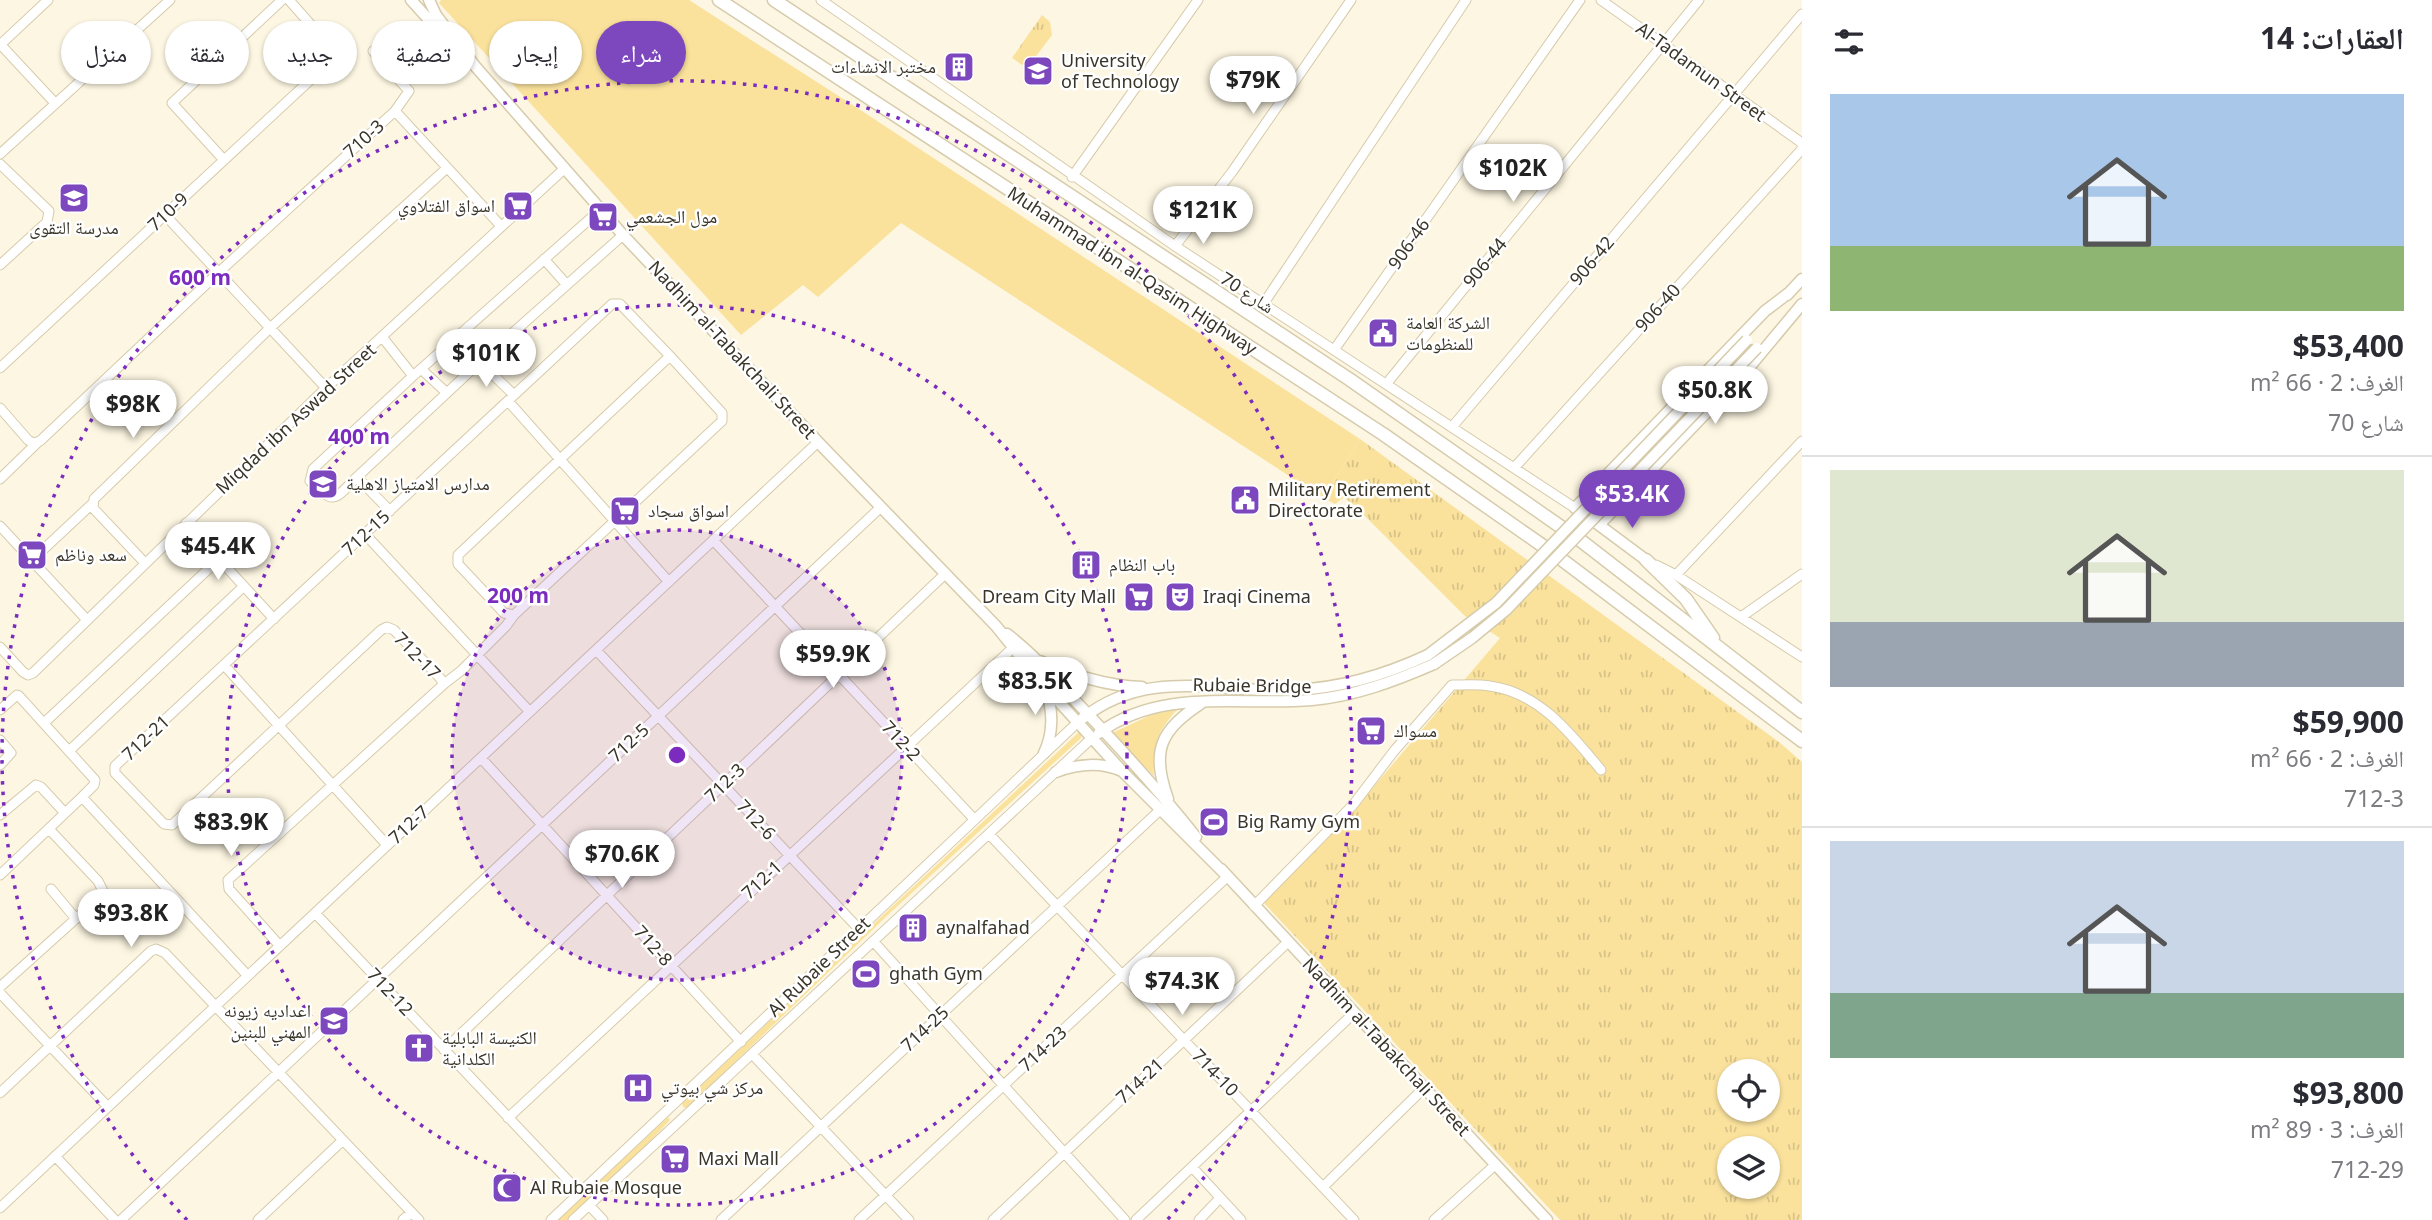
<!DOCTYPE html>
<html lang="ar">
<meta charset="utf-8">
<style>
:root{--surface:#fff;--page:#f2f2f3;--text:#2b2b33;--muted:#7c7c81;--line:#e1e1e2;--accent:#7d47be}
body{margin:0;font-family:"Noto Sans","Noto Naskh Arabic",sans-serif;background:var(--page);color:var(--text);direction:rtl;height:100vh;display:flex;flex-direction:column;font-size:26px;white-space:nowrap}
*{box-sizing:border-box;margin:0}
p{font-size:23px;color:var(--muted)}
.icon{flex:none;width:38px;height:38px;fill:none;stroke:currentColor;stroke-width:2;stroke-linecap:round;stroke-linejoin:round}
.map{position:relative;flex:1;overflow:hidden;direction:ltr}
.panel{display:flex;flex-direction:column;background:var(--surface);width:630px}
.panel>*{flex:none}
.banner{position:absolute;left:21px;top:21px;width:665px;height:63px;direction:rtl;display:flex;gap:14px}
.fabs{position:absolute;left:1717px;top:1059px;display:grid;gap:14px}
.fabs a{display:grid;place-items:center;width:63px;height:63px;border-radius:50%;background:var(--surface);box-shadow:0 2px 5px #0004;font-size:35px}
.price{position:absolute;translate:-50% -60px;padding:0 16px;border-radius:24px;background:#fff;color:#222;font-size:23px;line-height:46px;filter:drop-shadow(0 2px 4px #0008)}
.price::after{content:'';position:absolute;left:50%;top:42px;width:21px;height:16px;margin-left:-10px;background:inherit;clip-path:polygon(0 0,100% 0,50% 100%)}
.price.selected{background:var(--accent);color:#fff}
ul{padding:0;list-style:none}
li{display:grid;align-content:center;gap:14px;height:371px;padding:0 28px}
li+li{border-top:2px solid var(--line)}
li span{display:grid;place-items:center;height:217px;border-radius:0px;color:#555}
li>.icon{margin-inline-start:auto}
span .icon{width:126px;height:126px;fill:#fffc;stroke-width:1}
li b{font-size:30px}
h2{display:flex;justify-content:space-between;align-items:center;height:84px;padding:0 28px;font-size:30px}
.pill{padding:0 24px;border-radius:32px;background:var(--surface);box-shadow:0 2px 5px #0004;font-size:24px;line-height:63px}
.pill.selected{background:var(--accent);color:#fff}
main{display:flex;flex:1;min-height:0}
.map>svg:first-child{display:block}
.grass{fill:#fae29d}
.park{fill:url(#park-tufts);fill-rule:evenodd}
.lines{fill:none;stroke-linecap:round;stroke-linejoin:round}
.minor-casing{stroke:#d6cbab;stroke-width:11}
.major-casing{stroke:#d6cbab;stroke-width:13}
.highway-casing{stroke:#d6cbab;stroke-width:15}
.minor{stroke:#fff;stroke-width:9}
.major{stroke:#fff;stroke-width:10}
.highway{stroke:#fff;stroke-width:12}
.major-bridge-casing{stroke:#d6cbab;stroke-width:13;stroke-linecap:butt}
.major-bridge{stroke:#fff;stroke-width:10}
.ring{fill:none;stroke:#7b2cbf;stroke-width:3.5;stroke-dasharray:3.5 7}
.labels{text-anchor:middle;stroke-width:5;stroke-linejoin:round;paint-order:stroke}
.poi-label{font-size:18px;fill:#3a3528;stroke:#fff;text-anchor:start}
.street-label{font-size:18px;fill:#3a3528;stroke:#fff}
.centre{fill:#7b2cbf;stroke:#fff;stroke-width:3.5}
.ring-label{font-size:21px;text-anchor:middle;font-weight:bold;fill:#7b2cbf;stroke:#fff;stroke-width:5;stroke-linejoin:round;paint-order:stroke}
</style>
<main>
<section class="panel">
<h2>العقارات: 14<svg class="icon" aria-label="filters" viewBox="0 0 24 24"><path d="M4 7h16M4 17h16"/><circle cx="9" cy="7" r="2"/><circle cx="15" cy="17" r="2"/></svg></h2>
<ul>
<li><span style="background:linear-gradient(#a9c7e8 70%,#8fb573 0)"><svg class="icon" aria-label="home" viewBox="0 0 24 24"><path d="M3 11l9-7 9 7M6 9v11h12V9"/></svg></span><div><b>$53,400</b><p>الغرف: 2 · 66 m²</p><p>شارع 70</p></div></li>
<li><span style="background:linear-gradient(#dfe7d0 70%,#9aa5b1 0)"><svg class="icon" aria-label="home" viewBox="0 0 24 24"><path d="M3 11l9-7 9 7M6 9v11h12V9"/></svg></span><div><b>$59,900</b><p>الغرف: 2 · 66 m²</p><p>712-3</p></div></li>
<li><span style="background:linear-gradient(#c9d6e8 70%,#7fa58c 0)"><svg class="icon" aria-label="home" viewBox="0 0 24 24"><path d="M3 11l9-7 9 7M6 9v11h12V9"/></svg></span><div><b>$93,800</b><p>الغرف: 3 · 89 m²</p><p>712-29</p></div></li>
</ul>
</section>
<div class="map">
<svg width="1802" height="1220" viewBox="0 0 1802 1220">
<defs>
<pattern id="park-tufts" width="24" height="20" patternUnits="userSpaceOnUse" patternTransform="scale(1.75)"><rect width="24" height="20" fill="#fae29d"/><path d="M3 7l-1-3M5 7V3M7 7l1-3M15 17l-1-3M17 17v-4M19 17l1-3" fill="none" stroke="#d7c287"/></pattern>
</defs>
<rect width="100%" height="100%" fill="#fdf6e2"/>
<path class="grass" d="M441 0H689L865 113 1360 439 1323 498 901 223 818 297 803 285 741 335 439 3Z
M1178 709C1158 729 1151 748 1154 776L1112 733 1151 715Z
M1079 732 1082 733 1081 738 891 912 687 1108 683 1107 682 1103Z
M668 1117 670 1120 629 1164 568 1220H557Z"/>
<path class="park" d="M1042 15 1050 22 1052 35 1027 68 1012 58Z
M1360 439 1779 742 1802 762V1220H1560L1264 903 1353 811 1500 638 1465 616 1356 507 1344 497 1335 504 1323 498ZM1729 1071H1768V1110H1729ZM1729 1148H1768V1186H1729Z"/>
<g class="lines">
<g class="minor-casing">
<path id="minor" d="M821 0 1175 246 1575 508
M1601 0 1802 143
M0 44 55 103
M0 45 48 0
M373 51 409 91 395 111
M0 154 170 0
M224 160 172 103 282 0
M0 164 49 211 47 222 0 265
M1072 177 1198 0
M165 215 326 388
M1175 246 1232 172 1351 0
M544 259 567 285
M1264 303 1466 0
M383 338 413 376
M1334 350 1580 0
M480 362 514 395
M0 368 334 58V51L289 0
M421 369 447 393
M1387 383 1699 0
M508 401 669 582
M0 408 28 440 33 443 40 441 218 273 395 111 501 226
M1452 427 1802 14
M1514 468 1802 149
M357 477C333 501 335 505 310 481L313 469 413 376 601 209
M0 479 38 442
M390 511 357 477 480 362 623 235
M186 523 274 619
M0 526 87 620
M365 534 530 712
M713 540 974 819
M32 560 92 504
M145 563 93 508 94 499 270 328 447 168
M1656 565 1676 575 1802 657
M1676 575 1802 441
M1741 617 1802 574
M0 647 23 672 28 675 33 673 326 388 564 169
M596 650 859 929
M224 665 387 845
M444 684 462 670 506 626 514 615
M0 710 17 695 19 696 95 780 94 785 82 797 0 875
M44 723 218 560
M0 740 11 753 0 765
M70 750 244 586
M481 758 741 1042
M82 797 248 976
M0 815 36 785 41 787 65 813
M989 834 1354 1220
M51 889 76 919
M1254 906 1353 805 1394 751 1452 685C1464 685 1478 684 1490 686 1540 693 1571 734 1601 770
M315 913 580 1193
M873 941 1125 1220
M280 946 229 889 228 880 444 684 440 678 394 630 387 627 381 630 172 825 164 824 115 773V766L612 304H620L670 356 458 555V564L504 613 514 615 722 421V413L670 356
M0 987 100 897 103 891 98 881 49 829
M0 993 108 1107
M444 1050 945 574
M752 1054 909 1220
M0 1093 151 951 156 949 165 953 419 1220
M508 1118 1017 644
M55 1156 115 1220
M1192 1167 1241 1220
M1323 1187 1424 1088
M589 1205 603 1220
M0 1208 818 442
M121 1220 881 507
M258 1220 342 1141
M403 1220 411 1213
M551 1220 1078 722
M573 1220 1092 738
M721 1220 1160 810
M859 1220 1227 877
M993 1220 1288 942
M1136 1220 1354 1013
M1199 1220 1220 1198
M1434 1220 1495 1165"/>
</g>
<g class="major-casing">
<path id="major" d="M411 0 457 51
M429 0 436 15 475 66 623 235 818 442 996 626 1041 682 1122 771 1225 874
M1787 295 1802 279
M1579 511 1575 508 1765 311 1790 292
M1595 522 1646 560
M1599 525 1747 370 1802 304
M1007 634C1036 656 1059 684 1084 710 1123 751 1161 793 1196 837
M1040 661C1074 675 1105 686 1142 687
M1083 718C1149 666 1221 694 1295 690 1343 688 1385 675 1428 655
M1099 733C1161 687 1240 706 1312 700 1355 696 1395 681 1434 664
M1044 753C1053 735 1054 709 1045 690
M1056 772C1077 764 1101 762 1122 771
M1168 799C1150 749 1161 730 1203 702
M1221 869 1547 1220"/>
</g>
<g class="highway-casing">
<path id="highway" d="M719 0 1383 434 1543 546
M774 0 1349 379 1561 527
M1580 540 1802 712
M1561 559 1802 741
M1646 560 1686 599 1713 638"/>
</g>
<use href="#minor" class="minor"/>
<use href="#major" class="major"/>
<use href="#highway" class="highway"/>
<g class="major-bridge-casing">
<path id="major-bridge" d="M1428 655 1496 603 1747 340
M1434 664 1472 638 1506 610 1757 348"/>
</g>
<use href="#major-bridge" class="major-bridge"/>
</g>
<circle cx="677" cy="755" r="225" fill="#7b2cbf" fill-opacity=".12"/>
<g class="ring">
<circle cx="677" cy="755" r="225"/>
<circle cx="677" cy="755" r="450"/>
<path d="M187 1220A675 675 0 1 1 1167 1220"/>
</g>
<defs>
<g id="building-square" transform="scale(1.575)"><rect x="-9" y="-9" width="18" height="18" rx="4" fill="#7d47be" stroke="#fff"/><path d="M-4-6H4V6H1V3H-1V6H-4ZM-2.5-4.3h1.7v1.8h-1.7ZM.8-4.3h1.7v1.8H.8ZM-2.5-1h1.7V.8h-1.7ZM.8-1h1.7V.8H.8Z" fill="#fff"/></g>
<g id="university-square" transform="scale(1.575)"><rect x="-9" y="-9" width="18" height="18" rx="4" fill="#7d47be" stroke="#fff"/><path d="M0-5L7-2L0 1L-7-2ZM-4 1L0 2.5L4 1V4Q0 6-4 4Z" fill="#fff"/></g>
<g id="school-square" transform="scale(1.575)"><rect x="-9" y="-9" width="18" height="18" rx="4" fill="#7d47be" stroke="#fff"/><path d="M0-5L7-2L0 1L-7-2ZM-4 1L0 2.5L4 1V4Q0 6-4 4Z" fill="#fff"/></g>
<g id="supermarket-square" transform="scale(1.575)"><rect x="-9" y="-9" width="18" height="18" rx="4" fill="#7d47be" stroke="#fff"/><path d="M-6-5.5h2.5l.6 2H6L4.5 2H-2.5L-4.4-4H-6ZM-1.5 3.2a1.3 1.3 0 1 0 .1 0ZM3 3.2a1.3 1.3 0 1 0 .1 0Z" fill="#fff"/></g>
<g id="civic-square" transform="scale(1.575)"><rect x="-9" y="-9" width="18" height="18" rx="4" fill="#7d47be" stroke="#fff"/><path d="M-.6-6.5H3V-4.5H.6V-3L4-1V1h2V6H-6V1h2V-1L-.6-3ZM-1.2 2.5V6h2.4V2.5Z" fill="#fff"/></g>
<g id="theatre-square" transform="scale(1.575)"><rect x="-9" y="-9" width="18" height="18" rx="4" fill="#7d47be" stroke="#fff"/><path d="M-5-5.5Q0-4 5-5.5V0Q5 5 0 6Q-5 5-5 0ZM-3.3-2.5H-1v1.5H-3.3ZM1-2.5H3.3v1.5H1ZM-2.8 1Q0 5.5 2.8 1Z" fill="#fff"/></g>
<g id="stadium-square" transform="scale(1.575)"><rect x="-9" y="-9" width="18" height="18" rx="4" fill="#7d47be" stroke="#fff"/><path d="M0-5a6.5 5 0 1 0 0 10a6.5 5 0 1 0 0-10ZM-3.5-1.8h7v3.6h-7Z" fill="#fff"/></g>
<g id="church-square" transform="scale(1.575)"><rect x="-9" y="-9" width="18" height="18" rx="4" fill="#7d47be" stroke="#fff"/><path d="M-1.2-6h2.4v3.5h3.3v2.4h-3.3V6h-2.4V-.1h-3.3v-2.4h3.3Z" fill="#fff"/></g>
<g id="hospital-square" transform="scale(1.575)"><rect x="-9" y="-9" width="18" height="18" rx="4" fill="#7d47be" stroke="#fff"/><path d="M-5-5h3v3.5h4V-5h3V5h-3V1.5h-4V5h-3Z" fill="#fff"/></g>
<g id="mosque-square" transform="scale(1.575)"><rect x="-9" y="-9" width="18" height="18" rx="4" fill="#7d47be" stroke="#fff"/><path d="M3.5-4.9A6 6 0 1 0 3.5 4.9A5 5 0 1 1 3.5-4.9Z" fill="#fff"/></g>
</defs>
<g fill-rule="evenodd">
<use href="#building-square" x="959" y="67"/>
<use href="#university-square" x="1038" y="71"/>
<use href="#school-square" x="74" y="198"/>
<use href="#supermarket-square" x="518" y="206"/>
<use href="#supermarket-square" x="603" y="217"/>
<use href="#civic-square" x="1383" y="333"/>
<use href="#school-square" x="323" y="484"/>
<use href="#civic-square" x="1245" y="500"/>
<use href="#supermarket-square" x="625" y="511"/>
<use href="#supermarket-square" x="32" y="555"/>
<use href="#building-square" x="1086" y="565"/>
<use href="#supermarket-square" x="1139" y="597"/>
<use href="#theatre-square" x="1180" y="597"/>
<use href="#supermarket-square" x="1371" y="731"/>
<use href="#stadium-square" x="1214" y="822"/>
<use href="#building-square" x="913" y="928"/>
<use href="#stadium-square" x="866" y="974"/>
<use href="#school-square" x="334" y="1021"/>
<use href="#church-square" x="419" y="1048"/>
<use href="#hospital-square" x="638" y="1088"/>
<use href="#supermarket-square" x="675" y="1159"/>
<use href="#mosque-square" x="507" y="1188"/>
</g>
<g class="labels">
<g class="poi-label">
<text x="1061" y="67">University<tspan x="1061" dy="21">of Technology</tspan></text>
<text x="936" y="73" text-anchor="end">مختبر الانشاءات</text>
<text x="495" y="212" text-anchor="end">اسواق الفتلاوي</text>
<text x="626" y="223">مول الجشعمي</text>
<text x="74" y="234" text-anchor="middle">مدرسة التقوى</text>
<text x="1406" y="329">الشركة العامة<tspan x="1406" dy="21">للمنظومات</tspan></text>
<text x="346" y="490">مدارس الامتياز الاهلية</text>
<text x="1268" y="496">Military Retirement<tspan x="1268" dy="21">Directorate</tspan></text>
<text x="648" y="517">اسواق سجاد</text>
<text x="55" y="561">سعد وناظم</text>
<text x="1109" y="571">باب النظام</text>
<text x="1116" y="603" text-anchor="end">Dream City Mall</text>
<text x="1203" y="603">Iraqi Cinema</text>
<text x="1394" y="737">مسواك</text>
<text x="1237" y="828">Big Ramy Gym</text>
<text x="936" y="934">aynalfahad</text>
<text x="889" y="980">ghath Gym</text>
<text x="311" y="1017" text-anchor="end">اعداديه زيونه<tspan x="311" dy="21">المهني للبنين</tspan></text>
<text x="442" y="1044">الكنيسة البابلية<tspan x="442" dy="21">الكلدانية</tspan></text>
<text x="661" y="1094">مركز شي بيوتي</text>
<text x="698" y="1165">Maxi Mall</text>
<text x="530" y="1194">Al Rubaie Mosque</text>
</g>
<g class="street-label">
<text transform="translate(1701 72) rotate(36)" y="6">Al-Tadamun Street</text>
<text transform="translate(364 139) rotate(-42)" y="6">710-3</text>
<text transform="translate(168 212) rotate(-43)" y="6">710-9</text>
<text transform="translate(1409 244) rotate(-55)" y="6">906-46</text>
<text transform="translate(1592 261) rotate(-50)" y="6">906-42</text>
<text transform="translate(1485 263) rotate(-51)" y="6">906-44</text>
<text transform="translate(1132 271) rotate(33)" y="6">Muhammad ibn al-Qasim Highway</text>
<text transform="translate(1247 293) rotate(33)" y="6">شارع 70</text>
<text transform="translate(1658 308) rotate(-48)" y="6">906-40</text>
<text transform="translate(732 350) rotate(47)" y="6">Nadhim al-Tabakchali Street</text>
<text transform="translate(296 419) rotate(-43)" y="6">Miqdad ibn Aswad Street</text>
<text transform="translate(366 533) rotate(-43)" y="6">712-15</text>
<text transform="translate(417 656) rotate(46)" y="6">712-17</text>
<text transform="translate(1252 686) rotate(1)" y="6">Rubaie Bridge</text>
<text transform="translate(146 738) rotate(-43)" y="6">712-21</text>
<text transform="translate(901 741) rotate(47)" y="6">712-2</text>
<text transform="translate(629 743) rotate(-43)" y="6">712-5</text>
<text transform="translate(725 783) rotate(-44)" y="6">712-3</text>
<text transform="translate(756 820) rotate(47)" y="6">712-6</text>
<text transform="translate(409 825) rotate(-43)" y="6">712-7</text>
<text transform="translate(762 880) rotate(-43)" y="6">712-1</text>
<text transform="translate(653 946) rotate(48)" y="6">712-8</text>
<text transform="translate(819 967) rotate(-44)" y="6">Al Rubaie Street</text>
<text transform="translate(390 992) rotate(47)" y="6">712-12</text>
<text transform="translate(925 1029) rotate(-43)" y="6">714-25</text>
<text transform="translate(1386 1047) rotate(47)" y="6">Nadhim al-Tabakchali Street</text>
<text transform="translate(1043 1049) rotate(-43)" y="6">714-23</text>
<text transform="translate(1215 1073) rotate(46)" y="6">714-10</text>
<text transform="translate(1140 1081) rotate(-43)" y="6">714-21</text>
</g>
</g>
<circle cx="677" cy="755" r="10" class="centre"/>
<g class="ring-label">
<text x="200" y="285">600 m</text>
<text x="359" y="444">400 m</text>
<text x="518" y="603">200 m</text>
</g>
</svg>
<div class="fabs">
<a><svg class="icon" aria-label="locate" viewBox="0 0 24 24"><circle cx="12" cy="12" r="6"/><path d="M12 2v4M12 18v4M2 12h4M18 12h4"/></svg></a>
<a><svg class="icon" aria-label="layers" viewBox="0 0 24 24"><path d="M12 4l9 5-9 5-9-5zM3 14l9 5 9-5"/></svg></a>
</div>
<b class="price" style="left:1253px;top:116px">$79K</b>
<b class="price" style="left:1513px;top:204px">$102K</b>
<b class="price" style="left:1203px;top:246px">$121K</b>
<b class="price" style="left:486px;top:389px">$101K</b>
<b class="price" style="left:1715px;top:426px">$50.8K</b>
<b class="price" style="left:133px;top:440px">$98K</b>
<b class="price selected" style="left:1632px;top:530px">$53.4K</b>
<b class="price" style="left:218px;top:582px">$45.4K</b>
<b class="price" style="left:833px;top:690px">$59.9K</b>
<b class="price" style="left:1035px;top:717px">$83.5K</b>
<b class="price" style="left:231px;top:858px">$83.9K</b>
<b class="price" style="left:622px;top:890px">$70.6K</b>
<b class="price" style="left:131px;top:949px">$93.8K</b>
<b class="price" style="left:1182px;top:1017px">$74.3K</b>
<div class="banner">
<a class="pill selected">شراء</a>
<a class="pill">إيجار</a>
<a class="pill">تصفية</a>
<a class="pill">جديد</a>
<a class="pill">شقة</a>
<a class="pill">منزل</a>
</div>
</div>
</main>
